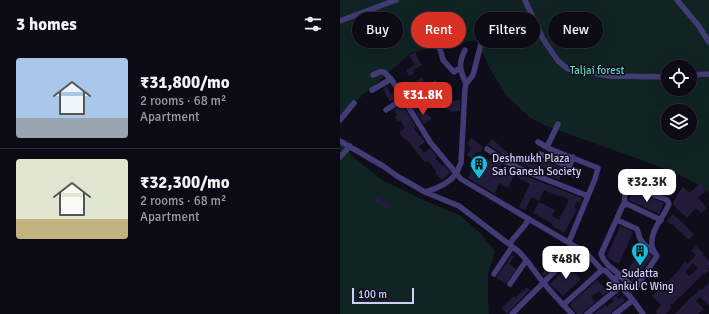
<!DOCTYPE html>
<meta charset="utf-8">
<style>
:root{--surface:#0c0a14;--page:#15131d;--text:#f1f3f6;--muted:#9a9aa0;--line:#2c2b34;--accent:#d93025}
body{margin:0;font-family:Signika,sans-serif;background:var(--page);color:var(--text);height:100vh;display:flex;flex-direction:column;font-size:15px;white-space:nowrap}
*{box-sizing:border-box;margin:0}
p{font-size:13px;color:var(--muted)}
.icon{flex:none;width:22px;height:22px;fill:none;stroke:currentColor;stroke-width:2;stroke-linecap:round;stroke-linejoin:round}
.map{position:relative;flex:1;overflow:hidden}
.drawer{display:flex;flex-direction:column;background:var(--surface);width:340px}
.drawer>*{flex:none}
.top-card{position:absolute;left:12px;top:12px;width:297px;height:36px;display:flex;gap:8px}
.tools{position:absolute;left:321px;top:60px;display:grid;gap:8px}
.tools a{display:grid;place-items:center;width:36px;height:36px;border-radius:50%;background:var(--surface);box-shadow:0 4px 16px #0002,0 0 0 1px var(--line);font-size:20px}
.scale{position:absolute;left:12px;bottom:10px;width:62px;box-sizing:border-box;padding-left:4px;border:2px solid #d3cbfa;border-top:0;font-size:11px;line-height:14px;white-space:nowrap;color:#d3cbfa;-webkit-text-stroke:3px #100d1b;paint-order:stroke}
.price{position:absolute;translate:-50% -34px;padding:0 9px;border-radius:8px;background:#fff;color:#222;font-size:13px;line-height:26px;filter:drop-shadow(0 1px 2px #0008)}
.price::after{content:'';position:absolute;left:50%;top:24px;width:12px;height:9px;margin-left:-6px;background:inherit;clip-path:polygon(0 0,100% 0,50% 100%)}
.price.active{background:var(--accent);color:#fff}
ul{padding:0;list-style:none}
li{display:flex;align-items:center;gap:12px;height:100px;padding:0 16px}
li+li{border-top:1px solid var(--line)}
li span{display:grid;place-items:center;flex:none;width:112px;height:80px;border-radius:4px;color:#555}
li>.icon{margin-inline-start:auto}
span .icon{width:48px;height:48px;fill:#fffc;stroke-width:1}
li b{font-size:17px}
h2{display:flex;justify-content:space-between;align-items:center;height:48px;padding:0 16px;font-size:17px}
.tag{padding:0 14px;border-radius:18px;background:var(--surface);box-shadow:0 4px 16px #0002,0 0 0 1px var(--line);font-size:14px;line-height:36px}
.tag.active{background:var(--accent);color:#fff}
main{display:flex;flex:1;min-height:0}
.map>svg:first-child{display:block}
.green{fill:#102424;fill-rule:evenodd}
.building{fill:#221b3a;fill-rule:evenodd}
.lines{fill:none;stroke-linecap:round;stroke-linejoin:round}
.minor{stroke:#413c75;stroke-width:5.5}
.labels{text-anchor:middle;stroke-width:3;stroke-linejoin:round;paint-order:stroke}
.park-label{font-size:11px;fill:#60d2ba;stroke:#100d1b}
.poi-label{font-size:11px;fill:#d3cbfa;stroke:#100d1b;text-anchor:start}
</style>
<main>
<section class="drawer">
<h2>3 homes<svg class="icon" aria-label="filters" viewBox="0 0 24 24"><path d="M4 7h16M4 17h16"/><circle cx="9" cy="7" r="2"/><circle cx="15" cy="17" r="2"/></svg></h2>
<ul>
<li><span style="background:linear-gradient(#a9c7e8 75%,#9aa5b1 0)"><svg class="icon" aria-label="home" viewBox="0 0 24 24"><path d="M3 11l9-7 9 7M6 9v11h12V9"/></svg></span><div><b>₹31,800/mo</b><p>2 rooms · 68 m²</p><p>Apartment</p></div></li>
<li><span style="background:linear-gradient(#dfe7d0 75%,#c2b280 0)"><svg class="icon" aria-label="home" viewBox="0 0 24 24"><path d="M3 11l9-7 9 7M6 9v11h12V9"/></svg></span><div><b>₹32,300/mo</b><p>2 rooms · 68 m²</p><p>Apartment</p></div></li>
</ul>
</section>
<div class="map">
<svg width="369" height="314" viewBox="0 0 369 314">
<rect width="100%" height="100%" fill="#100d1b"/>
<path class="green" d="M0 0H368L369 1V193L362 187 334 172 204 125 189 117 167 96 150 69 137 40 72 52 0 115ZM328 67H350V89H328ZM328 111H350V133H328Z
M0 139 14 158 42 180 79 198 121 216 138 231 155 251 148 274V299L149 314H0Z"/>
<path class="building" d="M75 52 82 65 73 70 74 73 69 76 66 70 75 65 69 55Z
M82 77 84 81 71 90 73 94 68 98 60 85 66 81 69 86Z
M47 86 51 94 54 92 58 97 50 102 43 89Z
M113 96V101L120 100V111L111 112V110H107L106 100 105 101V97Z
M76 103 73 105 78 112 82 108 88 116 89 115 91 119 84 124 72 105Z
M62 104 76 127 74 129 80 136H81L85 142 79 146 84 153 90 148 97 157 95 158 102 166 104 165 111 173 101 180 95 172 96 171 88 161 85 163 70 143 66 139 65 140 59 132 65 128 60 120 58 122 55 117 57 115 54 110Z
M131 138 143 147 140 153 137 151 132 159 127 155 132 148 127 144Z
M152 139 161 147 169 153 167 157 149 145H147Z
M151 157 162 164 158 173 164 176 168 167 183 175 242 198 240 203 237 201 234 207 237 209 224 233 212 226 213 224 193 213 199 202 215 210 212 216 219 220 229 200 226 198 219 195V196L204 190 199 201 192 197 185 210 179 207 190 184 180 179V178L174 175 168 188 159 183 155 194 128 178 132 169 141 172Z
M180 157 186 160 200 166 198 171 177 162Z
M203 160 228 171 232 170 234 166 238 168 236 173 240 175 238 180 222 173 219 180 205 174 207 169 200 166Z
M360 183 366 190 358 198 367 208 361 213 356 208 347 218 333 205V203L338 193 343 187 350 193Z
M293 192 324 203 319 214 289 200Z
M36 196 42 199 41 201 51 205 49 209 33 201Z
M333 214 354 234 349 240 332 224 331 225 327 220Z
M280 226 293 232 279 264 268 258 267 256Z
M356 246 364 254 363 255 369 261V268L367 269 369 271 364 275 363 274 344 293 330 306 332 307 326 314H317L315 312 321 305 312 296 316 292V293L335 274 345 262 347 264 356 255 351 251ZM353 263 358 268 349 276 345 272Z
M222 248 228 252 204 276 202 274 209 266 208 265 217 256 216 255Z
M302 248 312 256 295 282 285 275Z
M172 255 174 256 169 264 176 269 167 282 166 284 156 278Z
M236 262 240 266 234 272 241 279 223 296 216 289 215 290 210 284 223 271 222 270 225 267 228 269Z
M257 280 267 291 268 290H269L263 296 259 291 251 297 255 302 244 311 243 314H237L231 306H232L230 304Z
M369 283V305L360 297 356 301 364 309 358 314H335L352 296 353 297 360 289 361 290Z
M187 287 190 290 167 314 162 308 174 296 175 298Z
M276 296 279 299 282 297 285 301 272 311 271 314H254L265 305 266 307 274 301 272 299Z"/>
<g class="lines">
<path class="minor" d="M185 0 203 39 218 61 228 69 270 76 328 77
M337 0 358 25 369 42
M0 21 56 0
M98 45 101 52 103 60 114 72 120 68
M125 50C118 64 120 70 126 84
M33 75 39 72H44L52 80 90 142 121 179 238 248 250 257 262 270 266 271 293 300 303 314
M350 75 369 74
M32 90 51 79
M67 104 95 84
M46 110 64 98
M0 120 14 103
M0 141 43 166 57 176 85 192 119 206 178 251C188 260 195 273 204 283 212 294 223 304 232 314
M198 142 210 149 258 168 255 179 248 196
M207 147 218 124
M147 149 165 161 185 171 248 196 229 242
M200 154 229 167 233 157
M0 157 10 146
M85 192C96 189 108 184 116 174 118 171 119 166 121 163L125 89 126 84 133 75 141 44
M277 220 297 229 300 239 304 244 313 252
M169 244 185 225 189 219
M154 274 172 247
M278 275 293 286 295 287 297 286 317 256C315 253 312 249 312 245 310 230 324 217 329 204L327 200 293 187 289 188 288 187C284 193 284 198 285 205
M277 277 278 275V273C270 267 265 264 261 254L283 205 287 204 321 220
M170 284 186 261
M223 305 262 270
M172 314 238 248
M247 314 280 287
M275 314 293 300"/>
</g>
<defs>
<g id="building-pin" transform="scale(0.9)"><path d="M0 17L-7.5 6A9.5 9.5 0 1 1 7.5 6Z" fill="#15c0dc" stroke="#100d1b"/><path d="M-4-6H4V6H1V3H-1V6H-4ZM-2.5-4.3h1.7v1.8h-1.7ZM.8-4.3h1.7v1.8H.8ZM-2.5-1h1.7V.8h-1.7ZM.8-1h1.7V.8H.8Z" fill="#111"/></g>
</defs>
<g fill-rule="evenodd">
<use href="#building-pin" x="139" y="164"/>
<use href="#building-pin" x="300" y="251"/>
</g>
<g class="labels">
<g class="park-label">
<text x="257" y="74">Taljai forest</text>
</g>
<g class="poi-label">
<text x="152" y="162">Deshmukh Plaza<tspan x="152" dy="13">Sai Ganesh Society</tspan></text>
<text x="300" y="277" text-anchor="middle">Sudatta<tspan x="300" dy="13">Sankul C Wing</tspan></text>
</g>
</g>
</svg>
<div class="tools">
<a><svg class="icon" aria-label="locate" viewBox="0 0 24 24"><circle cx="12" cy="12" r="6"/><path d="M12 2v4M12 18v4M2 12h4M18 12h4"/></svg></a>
<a><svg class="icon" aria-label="layers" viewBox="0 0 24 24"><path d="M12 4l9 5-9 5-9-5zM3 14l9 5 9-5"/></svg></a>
</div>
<div class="scale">100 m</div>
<b class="price active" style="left:83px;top:116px">₹31.8K</b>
<b class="price" style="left:307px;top:203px">₹32.3K</b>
<b class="price" style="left:226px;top:280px">₹48K</b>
<div class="top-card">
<a class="tag">Buy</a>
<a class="tag active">Rent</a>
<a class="tag">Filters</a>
<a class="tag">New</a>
</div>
</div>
</main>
